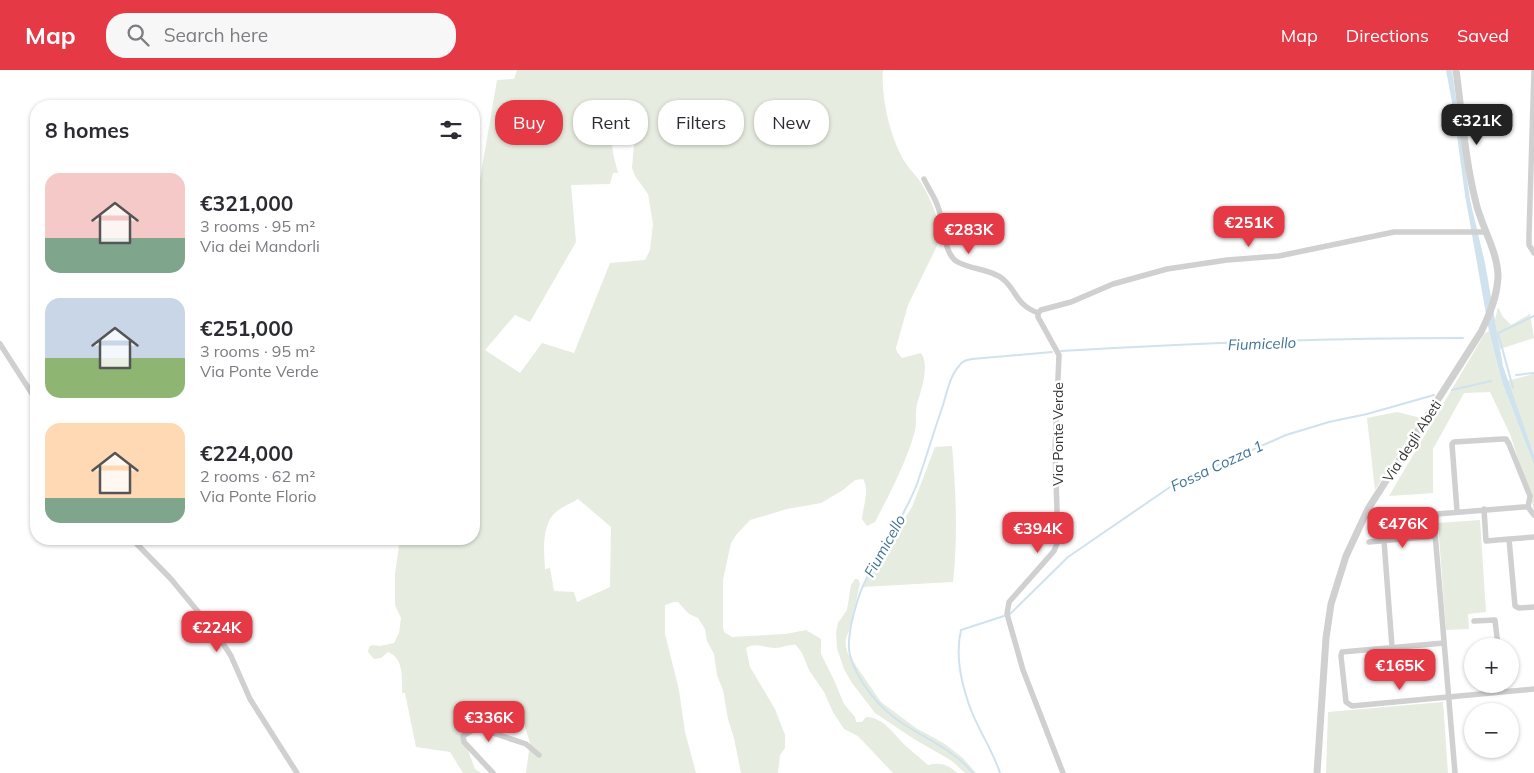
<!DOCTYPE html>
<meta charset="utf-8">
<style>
:root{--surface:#fff;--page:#f7f7f7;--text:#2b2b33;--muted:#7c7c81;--accent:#e63946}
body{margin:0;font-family:Mulish,sans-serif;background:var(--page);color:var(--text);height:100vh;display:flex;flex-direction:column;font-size:19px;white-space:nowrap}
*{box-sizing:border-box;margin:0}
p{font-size:16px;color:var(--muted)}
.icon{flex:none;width:28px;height:28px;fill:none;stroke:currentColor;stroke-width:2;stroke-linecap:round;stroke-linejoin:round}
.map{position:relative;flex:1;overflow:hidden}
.sheet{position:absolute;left:30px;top:30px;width:450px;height:445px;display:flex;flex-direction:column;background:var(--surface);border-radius:20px;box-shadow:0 1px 4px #0004}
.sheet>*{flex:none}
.guide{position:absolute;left:495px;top:30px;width:475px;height:45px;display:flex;gap:10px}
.controls{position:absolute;left:1464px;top:568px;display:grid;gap:10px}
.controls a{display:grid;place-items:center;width:55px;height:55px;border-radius:50%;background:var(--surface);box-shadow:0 1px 4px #0004;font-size:25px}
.price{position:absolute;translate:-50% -42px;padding:0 11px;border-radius:10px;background:var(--accent);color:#fff;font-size:16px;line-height:32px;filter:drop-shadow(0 1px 2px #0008)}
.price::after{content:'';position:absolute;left:50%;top:30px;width:15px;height:11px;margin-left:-8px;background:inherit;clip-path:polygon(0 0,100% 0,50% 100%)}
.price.on{background:#222;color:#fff}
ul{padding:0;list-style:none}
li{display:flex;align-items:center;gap:15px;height:125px;padding:0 15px}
li span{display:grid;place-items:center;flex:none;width:140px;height:100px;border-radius:15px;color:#555}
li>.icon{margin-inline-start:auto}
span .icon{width:60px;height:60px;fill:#fffc;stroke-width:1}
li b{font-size:21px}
h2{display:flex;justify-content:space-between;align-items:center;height:60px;padding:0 15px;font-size:21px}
.chip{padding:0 18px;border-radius:20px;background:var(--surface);box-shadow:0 1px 4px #0004;font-size:18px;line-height:45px}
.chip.on{background:var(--accent);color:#fff}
header{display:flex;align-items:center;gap:30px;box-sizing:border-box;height:70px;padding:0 25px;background:var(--accent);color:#fff}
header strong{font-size:24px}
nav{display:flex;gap:28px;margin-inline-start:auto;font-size:18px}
.search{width:350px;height:45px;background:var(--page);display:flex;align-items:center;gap:12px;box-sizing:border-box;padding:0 18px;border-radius:20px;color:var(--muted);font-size:19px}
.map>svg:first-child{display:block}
.green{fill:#e6ecdf;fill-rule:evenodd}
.water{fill:#cfe2ee}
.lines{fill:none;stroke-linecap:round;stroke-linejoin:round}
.stream{stroke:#cfe2ee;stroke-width:2}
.minor{stroke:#d0d0d0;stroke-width:5.5}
.tertiary{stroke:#d0d0d0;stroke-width:7}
.labels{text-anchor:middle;stroke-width:5;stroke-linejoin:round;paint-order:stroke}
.street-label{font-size:14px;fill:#333;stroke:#fff}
.water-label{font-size:15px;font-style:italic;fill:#3f7597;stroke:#fff}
</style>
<header>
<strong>Map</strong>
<div class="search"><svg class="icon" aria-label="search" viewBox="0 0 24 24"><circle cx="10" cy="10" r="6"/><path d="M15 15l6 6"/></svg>Search here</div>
<nav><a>Map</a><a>Directions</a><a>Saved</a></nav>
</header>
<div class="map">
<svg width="1534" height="703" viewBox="0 0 1534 703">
<rect width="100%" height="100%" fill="#fff"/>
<path class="green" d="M517 0H883C881 26 889 62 901 85 906 97 917 105 923 116 933 134 944 158 936 178L908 235 896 278 897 282 902 288 921 283C930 295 921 321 917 334 915 343 917 352 915 361 906 393 890 423 875 452L867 456 862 449C863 436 870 421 863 409L855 410 843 420 821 433 787 439 750 450 736 465 731 473 723 510V557L724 562 732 567 786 564 806 560 821 569V584L834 610 844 634 855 647 856 652H862L866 647C884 647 895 666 907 677 914 683 921 689 928 695 940 692 949 695 957 703H893L858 666 844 659 833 642 824 622 809 600 802 583 796 575C788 574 783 578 775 578 765 578 756 572 746 578L750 597 775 639 785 665V678L780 685 778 703H741L734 668 728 649 723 620 717 605 714 584 707 571 705 559 698 548 689 544 678 532H674L665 535V564L679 620 685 662 696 703H526L530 673 518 633 496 632 495 654 481 652 459 656 475 699 481 703H463L450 682 416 677 405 623H402C402 609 404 588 388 582L381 588 374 589 368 582 369 577 372 575 380 576 394 573 399 563 401 548 395 535V504L400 469H474V121H478L497 10 514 9ZM621 60 625 68 630 70 634 74 632 98 635 106 648 124 653 154 650 180 645 190 610 193 574 283 542 273 520 303 485 280 515 245 530 252 576 172 571 115 610 114 613 103H618L613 83 611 65 614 61ZM578 429 611 457 610 517 577 532 574 522 554 521 550 498 545 499C544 481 541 454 557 441 563 436 572 433 578 429Z
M1498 237 1503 247 1511 255 1530 244 1534 268 1500 279 1495 250Z
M1489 261 1502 312 1534 395V439L1510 364 1490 322 1464 323 1433 379V423L1389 426 1485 263Z
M1534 304V385L1507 311Z
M1397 342 1421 348 1375 420 1367 348Z
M952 376C956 422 958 466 953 512L862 517 912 437 935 377Z
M1480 450 1486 542 1468 544 1469 559 1446 560 1438 453Z
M855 509H858L860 514 849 561C844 570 845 575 848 584L881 632 916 658 945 674 963 688 976 703H965L952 691 914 669 875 643 852 613 844 599 837 578 836 562 838 553 847 540 851 515Z
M1443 632 1448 703H1326L1328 642Z"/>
<path class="water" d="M1446 0H1452L1470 130 1485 193 1503 296 1534 385V395L1502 312 1489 261 1465 125 1454 43Z"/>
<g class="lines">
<path class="stream" d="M1061 281C1195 273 1329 268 1463 268
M1516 305 1534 303
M1513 318 1498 263 1534 246
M1452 320 1491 311
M1009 545 1068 487 1173 415 1286 365 1329 352 1367 344 1434 325
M973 703C954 680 926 669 902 653 879 638 857 611 850 585 847 575 850 564 851 555 854 542 857 530 862 518 878 482 903 451 917 414 926 388 934 361 943 335 947 322 950 306 959 296 962 291 966 290 972 289L1052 282
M1000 703C993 681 979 661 971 640 962 616 955 585 961 560L1004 546"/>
<path class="minor" d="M1534 0 1529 165V175L1534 183
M924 109C928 118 935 127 938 137 944 151 943 182 956 191 970 200 989 198 1003 209 1018 222 1015 234 1038 243
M1038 243V247L1059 285 1055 379 1058 471 1054 481 1009 532 1007 544 1023 600 1063 703
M1038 243 1041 240 1071 232 1113 214 1167 199 1227 190 1279 186 1394 162H1485
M0 274 36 330
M1484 439 1486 471 1509 469
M1457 441 1452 374 1454 372 1502 369H1506L1509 374 1530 426 1528 437
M1534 467 1509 469 1515 536 1519 538 1534 537
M132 469 171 509 219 567 231 586 250 629 297 703
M1384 471 1392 577
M1369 472 1435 466
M1474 551 1495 550 1498 576
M1444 573 1342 582 1341 586 1346 632 1352 636 1534 619
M1501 614 1502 622
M493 703 464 672 463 666 473 660H484L526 674 539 685
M1455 703 1434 451 1437 444 1523 437H1528L1534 445"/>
<path class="tertiary" d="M1317 703 1326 568 1331 534 1346 486 1368 439 1481 262C1490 244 1497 227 1498 207 1498 182 1482 158 1476 133 1465 90 1462 44 1456 0"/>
</g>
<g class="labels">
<g class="street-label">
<text transform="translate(1058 364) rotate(-90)" y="5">Via Ponte Verde</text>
<text transform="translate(1412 371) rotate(-57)" y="5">Via degli Abeti</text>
</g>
<g class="water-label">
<text transform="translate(1262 274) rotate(-2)" y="5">Fiumicello</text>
<text transform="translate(1217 396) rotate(-25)" y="5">Fossa Cozza 1</text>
<text transform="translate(885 476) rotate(-61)" y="5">Fiumicello</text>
</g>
</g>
</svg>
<div class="controls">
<a>+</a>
<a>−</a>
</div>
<b class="price on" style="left:1477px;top:76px">€321K</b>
<b class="price" style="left:1249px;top:178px">€251K</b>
<b class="price" style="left:969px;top:185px">€283K</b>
<b class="price" style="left:1403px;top:479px">€476K</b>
<b class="price" style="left:1038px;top:484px">€394K</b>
<b class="price" style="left:217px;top:583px">€224K</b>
<b class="price" style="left:1400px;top:621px">€165K</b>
<b class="price" style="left:489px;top:673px">€336K</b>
<div class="guide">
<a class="chip on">Buy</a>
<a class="chip">Rent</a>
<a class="chip">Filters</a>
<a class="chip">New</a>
</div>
<section class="sheet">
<h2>8 homes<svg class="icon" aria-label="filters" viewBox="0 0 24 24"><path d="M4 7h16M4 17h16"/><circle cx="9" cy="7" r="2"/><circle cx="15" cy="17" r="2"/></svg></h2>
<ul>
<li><span style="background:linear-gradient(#f6c9c9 65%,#7fa58c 0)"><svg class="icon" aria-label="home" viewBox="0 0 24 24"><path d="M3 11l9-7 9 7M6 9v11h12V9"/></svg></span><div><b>€321,000</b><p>3 rooms · 95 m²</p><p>Via dei Mandorli</p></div></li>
<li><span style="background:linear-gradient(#c9d6e8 60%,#8fb573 0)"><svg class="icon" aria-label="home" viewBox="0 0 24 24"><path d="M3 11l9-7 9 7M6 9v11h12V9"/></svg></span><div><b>€251,000</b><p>3 rooms · 95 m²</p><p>Via Ponte Verde</p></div></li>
<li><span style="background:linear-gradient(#ffd9b3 75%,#7fa58c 0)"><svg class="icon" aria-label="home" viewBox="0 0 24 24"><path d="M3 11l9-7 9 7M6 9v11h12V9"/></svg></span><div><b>€224,000</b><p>2 rooms · 62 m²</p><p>Via Ponte Florio</p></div></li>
</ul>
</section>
</div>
